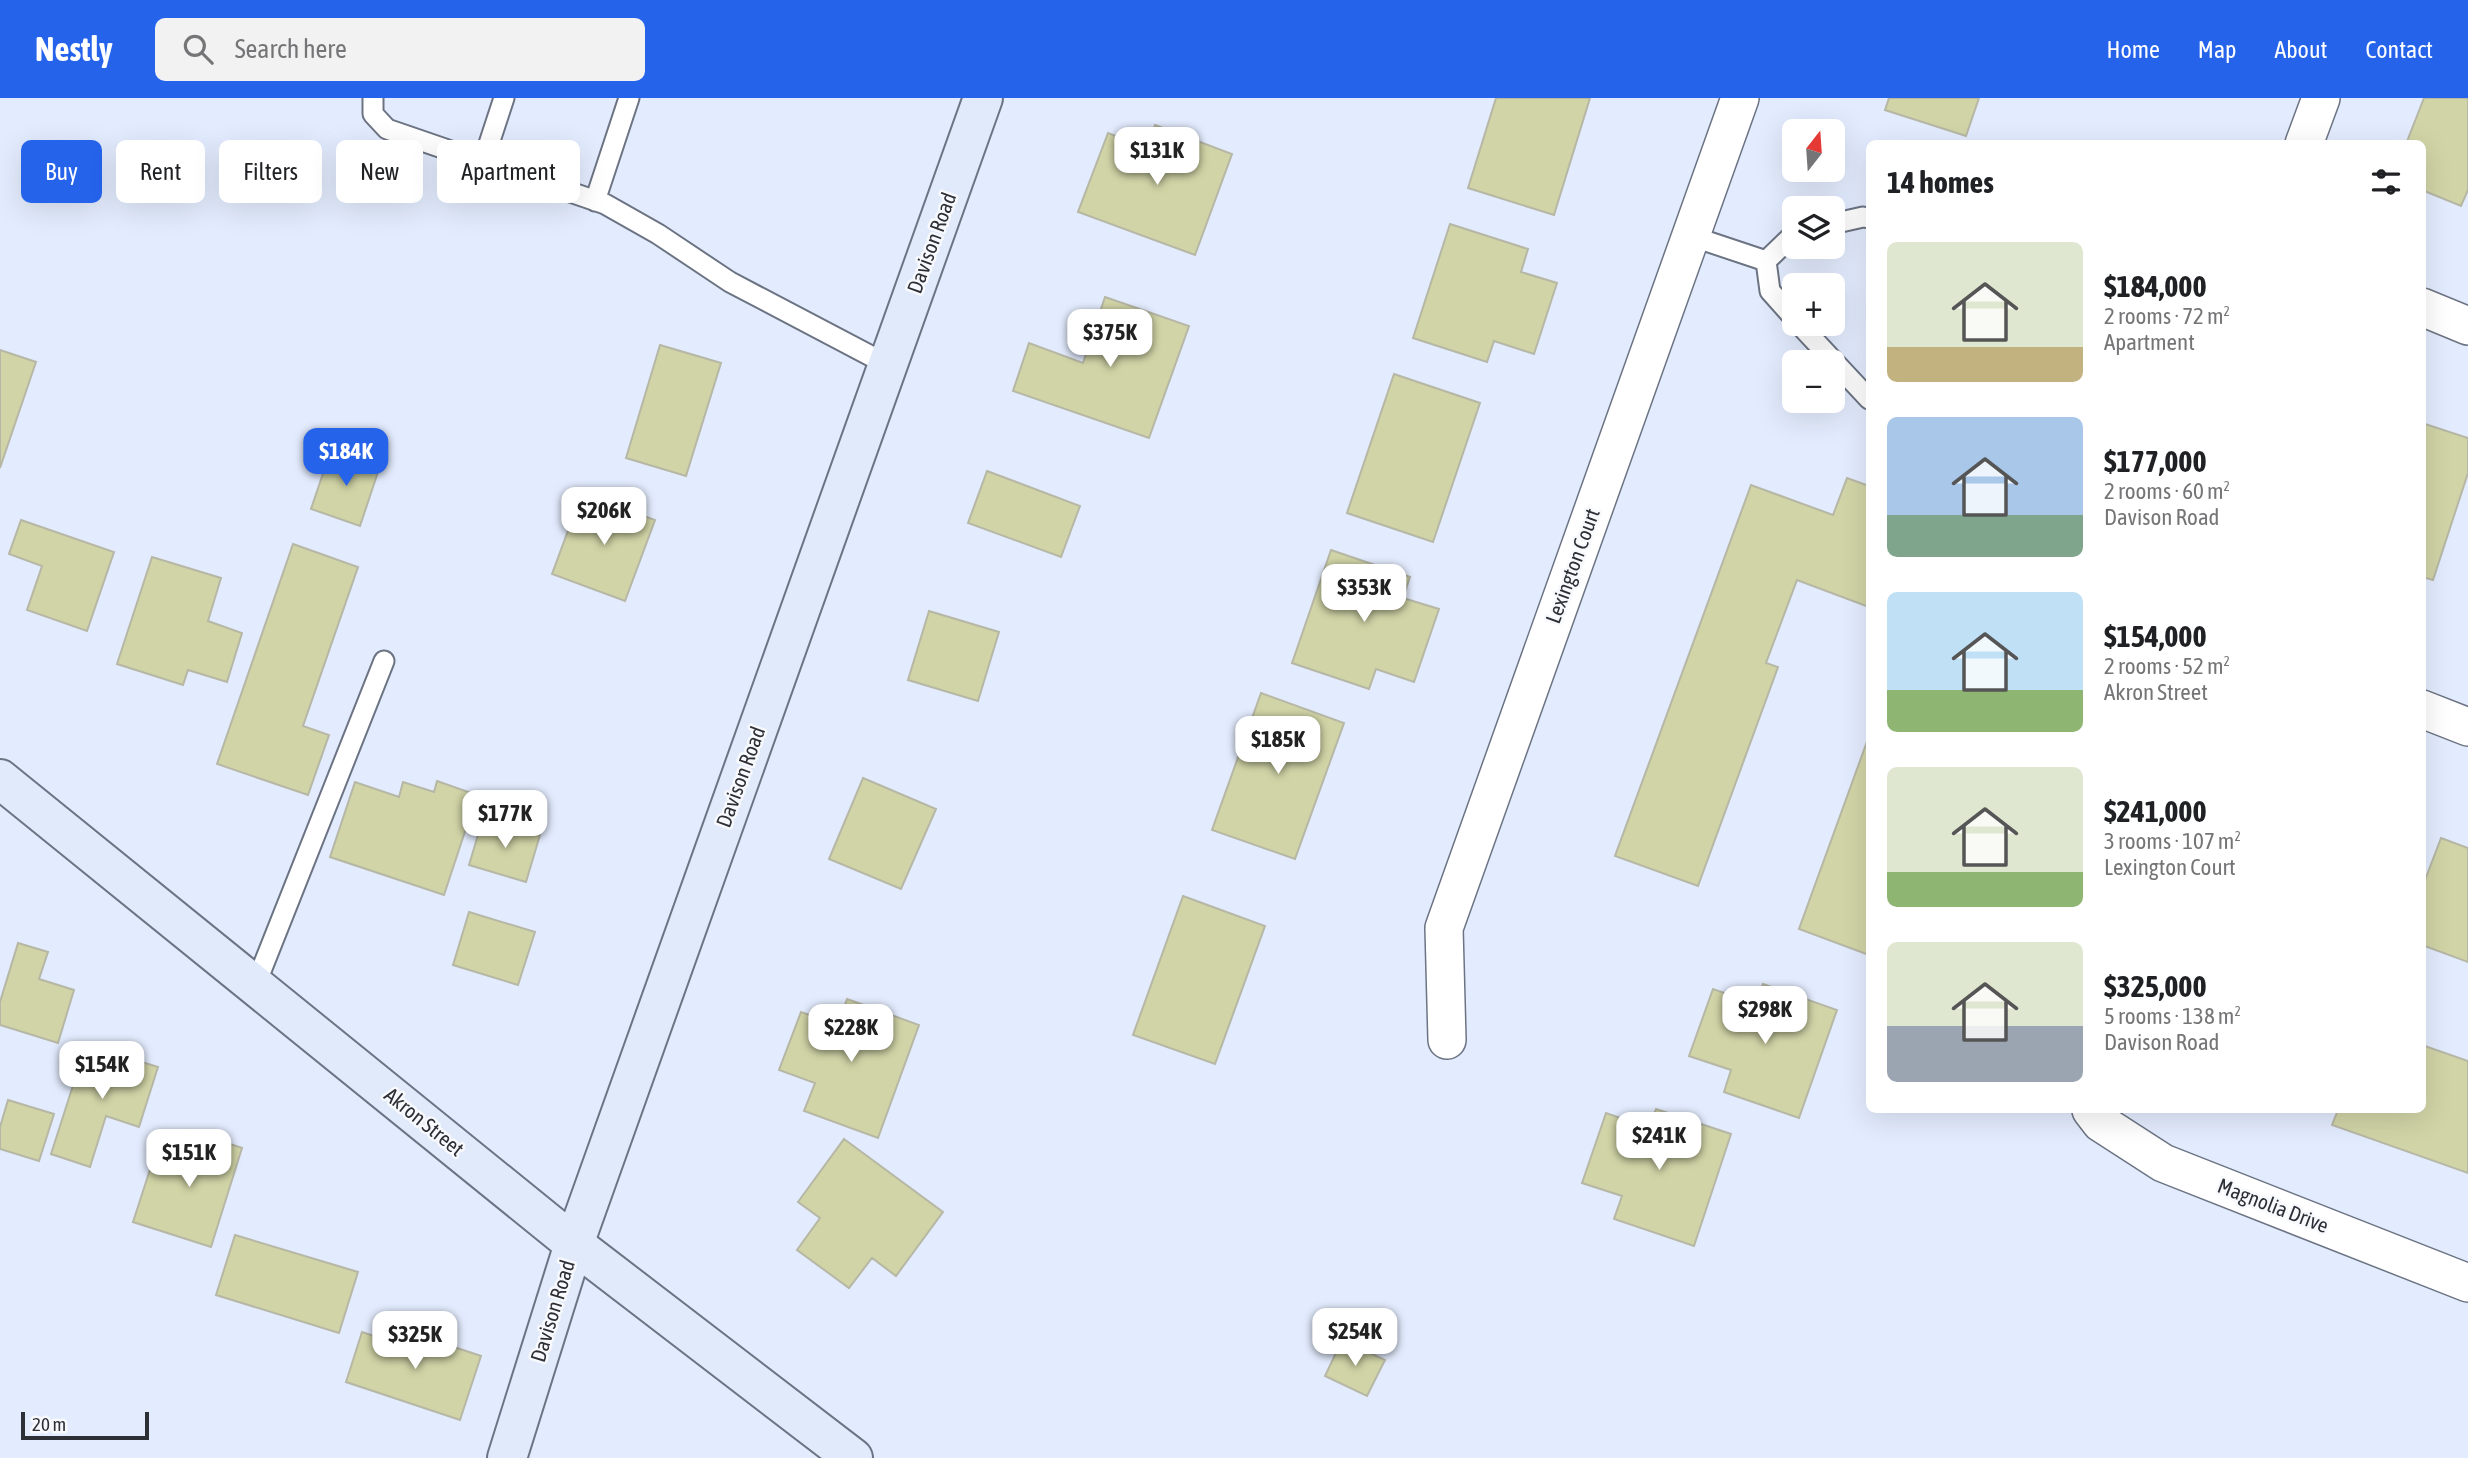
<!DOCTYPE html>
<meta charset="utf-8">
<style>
:root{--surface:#fff;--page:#f2f2f2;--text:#202124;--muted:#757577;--accent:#2563eb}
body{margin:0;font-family:"Asap Condensed",sans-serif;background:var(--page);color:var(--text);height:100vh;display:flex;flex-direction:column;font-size:26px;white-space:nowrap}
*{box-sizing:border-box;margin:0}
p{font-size:23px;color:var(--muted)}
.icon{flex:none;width:38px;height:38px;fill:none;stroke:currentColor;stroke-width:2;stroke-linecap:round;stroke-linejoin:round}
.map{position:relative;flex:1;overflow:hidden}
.sheet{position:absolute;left:1866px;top:42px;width:560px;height:973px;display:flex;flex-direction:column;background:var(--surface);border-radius:10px;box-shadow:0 7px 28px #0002}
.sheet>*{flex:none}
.banner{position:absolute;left:21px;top:42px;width:665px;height:63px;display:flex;gap:14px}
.needle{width:46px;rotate:17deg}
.tools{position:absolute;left:1782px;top:21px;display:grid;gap:14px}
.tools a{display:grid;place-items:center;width:63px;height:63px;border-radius:10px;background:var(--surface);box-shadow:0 7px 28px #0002;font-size:35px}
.scale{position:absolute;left:21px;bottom:18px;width:128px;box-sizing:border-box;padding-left:7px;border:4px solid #2c2f36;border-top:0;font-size:19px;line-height:24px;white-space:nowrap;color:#2c2f36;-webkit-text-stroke:5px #f7f9fd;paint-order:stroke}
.price{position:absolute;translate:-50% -60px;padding:0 16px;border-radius:14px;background:#fff;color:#222;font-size:23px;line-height:46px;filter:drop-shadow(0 2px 4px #0008)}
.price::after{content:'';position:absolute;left:50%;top:42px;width:21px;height:16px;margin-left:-10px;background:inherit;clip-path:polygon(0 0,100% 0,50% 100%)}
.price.on{background:var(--accent);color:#fff}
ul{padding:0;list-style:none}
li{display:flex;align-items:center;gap:21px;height:175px;padding:0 21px}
li span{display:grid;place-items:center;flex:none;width:196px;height:140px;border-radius:10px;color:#555}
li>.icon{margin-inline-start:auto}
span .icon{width:84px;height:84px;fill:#fffc;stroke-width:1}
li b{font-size:30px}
h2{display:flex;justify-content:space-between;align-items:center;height:84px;padding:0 21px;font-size:30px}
.tag{padding:0 24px;border-radius:10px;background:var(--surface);box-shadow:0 7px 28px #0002;font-size:24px;line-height:63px}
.tag.on{background:var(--accent);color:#fff}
header{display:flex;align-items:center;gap:42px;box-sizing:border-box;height:98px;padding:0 35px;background:var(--accent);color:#fff}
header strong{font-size:33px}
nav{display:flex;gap:38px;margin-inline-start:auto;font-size:24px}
.search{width:490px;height:63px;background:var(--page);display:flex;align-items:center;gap:18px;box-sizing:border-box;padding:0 24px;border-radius:10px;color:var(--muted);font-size:26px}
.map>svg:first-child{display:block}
.building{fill:#d0d4a6;stroke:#b6b7a5;stroke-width:2}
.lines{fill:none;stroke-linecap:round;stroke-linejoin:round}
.lane-casing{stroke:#6c7484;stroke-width:23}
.street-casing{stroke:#6c7484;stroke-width:40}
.secondary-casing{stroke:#6c7484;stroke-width:42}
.lane{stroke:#fff;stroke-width:19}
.street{stroke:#fff;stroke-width:37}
.secondary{stroke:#e1eafb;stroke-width:38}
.labels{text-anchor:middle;stroke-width:5;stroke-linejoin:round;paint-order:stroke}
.street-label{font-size:21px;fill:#2c2f36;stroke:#f7f9fd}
</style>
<header>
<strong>Nestly</strong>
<div class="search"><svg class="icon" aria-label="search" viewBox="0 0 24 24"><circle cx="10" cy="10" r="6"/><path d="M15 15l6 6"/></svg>Search here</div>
<nav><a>Home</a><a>Map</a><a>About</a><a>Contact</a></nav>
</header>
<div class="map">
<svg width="2468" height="1360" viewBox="0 0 2468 1360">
<rect width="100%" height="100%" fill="#e3ecfe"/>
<path class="building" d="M1496 0H1590L1554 117 1468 90Z
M1889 0H1979L1966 38 1885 12Z
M2424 0H2468V92L2461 108 2422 92V46H2406Z
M1155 27 1232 56 1195 157 1078 114 1108 35 1147 50Z
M1450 126 1528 151 1521 174 1557 185 1534 256 1494 243 1487 264 1413 240Z
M1105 199 1189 228 1149 340 1013 293 1029 245 1083 265Z
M660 247 721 265 686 378 626 360Z
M0 252 36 264 0 370Z
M1394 276 1480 305 1433 444 1347 415Z
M2422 325 2468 340V375L2433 482 2422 479Z
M331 352 380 368 360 428 311 411Z
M987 373 1080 408 1061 459 968 425Z
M1847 380 1869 388V509L1797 482 1766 565 1778 569 1698 788 1615 758 1751 387 1833 417Z
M582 395 655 422 625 503 552 476Z
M21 422 114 454 87 533 27 512 42 468 9 456Z
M293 446 358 469 303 628 329 637 308 697 217 666Z
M1331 452 1410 479 1403 500 1439 511 1414 584 1376 571 1369 591 1292 565Z
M152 459 221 480 208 523 242 535 227 584 188 572 183 587 117 566Z
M929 513 999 534 978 603 908 582Z
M1261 595 1344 625 1295 761 1212 732Z
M1869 638V857L1799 831Z
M863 680 936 711 901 791 829 761Z
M437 683 477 697 444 797 330 759 355 684 399 699 403 684 434 694Z
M483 720 540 737 526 784 469 767Z
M2441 740 2468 750V864L2422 847V790Z
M1183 798 1265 828 1215 966 1133 937Z
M469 814 535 834 518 887 453 867Z
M18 845 48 854 39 881 74 892 58 945 0 927V904Z
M1763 886 1837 912 1799 1020 1724 994 1731 972 1689 958 1713 891 1756 906Z
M847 901 919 927 878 1040 804 1013 815 985 779 972 801 914 838 927Z
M86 947 158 969 139 1029 106 1018 90 1069 51 1056Z
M2422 947 2468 963V1075L2332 1027 2338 1012H2422Z
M8 1002 54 1016 39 1063 0 1051V1029Z
M1656 1011 1731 1036 1694 1148 1614 1121 1622 1098 1582 1085 1606 1015 1649 1030Z
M188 1032 242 1050 211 1149 133 1124 157 1050 180 1057Z
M844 1041 943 1114 896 1178 872 1160 849 1190 797 1152 820 1120 798 1104Z
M235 1137 358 1174 339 1235 216 1197Z
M394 1229 481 1258 460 1322 346 1284 362 1234 389 1243Z
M1342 1242 1385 1262 1367 1298 1325 1278Z"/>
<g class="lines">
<g class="lane-casing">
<path id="lane" d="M373 0V16L387 31 605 106 658 136 730 184 888 267
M483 64 504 0
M595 103 629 0
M1832 126 1863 119 1869 120
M1691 138 1766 163
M1766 163 1770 193 1794 220
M1766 163 1794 136
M1799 226 1869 301
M255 888 384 563"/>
</g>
<g class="street-casing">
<path id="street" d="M2304 46 2321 0
M2422 209 2468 228
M2422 611 2468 629
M1447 942 1444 830 1740 0
M2091 1012 2101 1025 2163 1065 2468 1185"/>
</g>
<g class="secondary-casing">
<path id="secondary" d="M0 681 574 1146 853 1360
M507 1360 574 1146 983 0"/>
</g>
<use href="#lane" class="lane"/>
<use href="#street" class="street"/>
<use href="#secondary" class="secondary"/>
</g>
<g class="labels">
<g class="street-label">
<text transform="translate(932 145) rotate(-70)" y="7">Davison Road</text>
<text transform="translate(1573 468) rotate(-70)" y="7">Lexington Court</text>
<text transform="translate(741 679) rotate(-70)" y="7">Davison Road</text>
<text transform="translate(424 1024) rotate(39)" y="7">Akron Street</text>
<text transform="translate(2273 1108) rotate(21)" y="7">Magnolia Drive</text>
<text transform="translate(553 1213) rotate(-73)" y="7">Davison Road</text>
</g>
</g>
</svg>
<div class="tools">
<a><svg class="needle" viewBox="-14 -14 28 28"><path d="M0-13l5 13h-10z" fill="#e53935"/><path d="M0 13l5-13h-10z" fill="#757577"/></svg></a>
<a><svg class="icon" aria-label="layers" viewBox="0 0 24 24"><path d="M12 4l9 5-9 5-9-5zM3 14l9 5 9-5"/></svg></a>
<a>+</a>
<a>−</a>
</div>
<div class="scale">20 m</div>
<b class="price" style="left:1157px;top:89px">$131K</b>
<b class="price" style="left:1110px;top:271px">$375K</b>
<b class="price on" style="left:346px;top:390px">$184K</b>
<b class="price" style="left:604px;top:449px">$206K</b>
<b class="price" style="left:1364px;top:526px">$353K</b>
<b class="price" style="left:1278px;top:678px">$185K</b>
<b class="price" style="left:505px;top:752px">$177K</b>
<b class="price" style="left:1765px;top:948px">$298K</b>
<b class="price" style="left:851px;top:966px">$228K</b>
<b class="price" style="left:102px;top:1003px">$154K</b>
<b class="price" style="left:1659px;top:1074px">$241K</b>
<b class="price" style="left:189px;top:1091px">$151K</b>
<b class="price" style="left:1355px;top:1270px">$254K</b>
<b class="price" style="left:415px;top:1273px">$325K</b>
<div class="banner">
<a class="tag on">Buy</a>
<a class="tag">Rent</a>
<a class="tag">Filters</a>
<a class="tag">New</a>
<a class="tag">Apartment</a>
</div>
<section class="sheet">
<h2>14 homes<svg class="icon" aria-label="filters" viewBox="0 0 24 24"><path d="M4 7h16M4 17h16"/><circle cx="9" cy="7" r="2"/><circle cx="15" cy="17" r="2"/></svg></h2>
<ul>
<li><span style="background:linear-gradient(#dfe7d0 75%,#c2b280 0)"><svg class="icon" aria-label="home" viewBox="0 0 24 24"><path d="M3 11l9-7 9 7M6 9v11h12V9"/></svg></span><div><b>$184,000</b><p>2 rooms · 72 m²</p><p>Apartment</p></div></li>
<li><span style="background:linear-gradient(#a9c7e8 70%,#7fa58c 0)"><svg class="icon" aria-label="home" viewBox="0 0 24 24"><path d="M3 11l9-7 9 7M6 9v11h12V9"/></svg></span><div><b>$177,000</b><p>2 rooms · 60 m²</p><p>Davison Road</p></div></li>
<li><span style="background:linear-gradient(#bfe0f5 70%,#8fb573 0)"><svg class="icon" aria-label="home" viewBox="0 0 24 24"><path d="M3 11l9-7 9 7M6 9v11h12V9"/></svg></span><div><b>$154,000</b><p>2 rooms · 52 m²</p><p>Akron Street</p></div></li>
<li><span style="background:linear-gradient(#dfe7d0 75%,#8fb573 0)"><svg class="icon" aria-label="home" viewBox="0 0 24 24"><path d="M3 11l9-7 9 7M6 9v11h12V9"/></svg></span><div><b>$241,000</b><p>3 rooms · 107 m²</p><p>Lexington Court</p></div></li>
<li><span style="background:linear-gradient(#dfe7d0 60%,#9aa5b1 0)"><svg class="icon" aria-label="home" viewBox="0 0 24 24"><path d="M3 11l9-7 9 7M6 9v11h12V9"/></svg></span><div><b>$325,000</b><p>5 rooms · 138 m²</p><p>Davison Road</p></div></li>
</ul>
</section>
</div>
